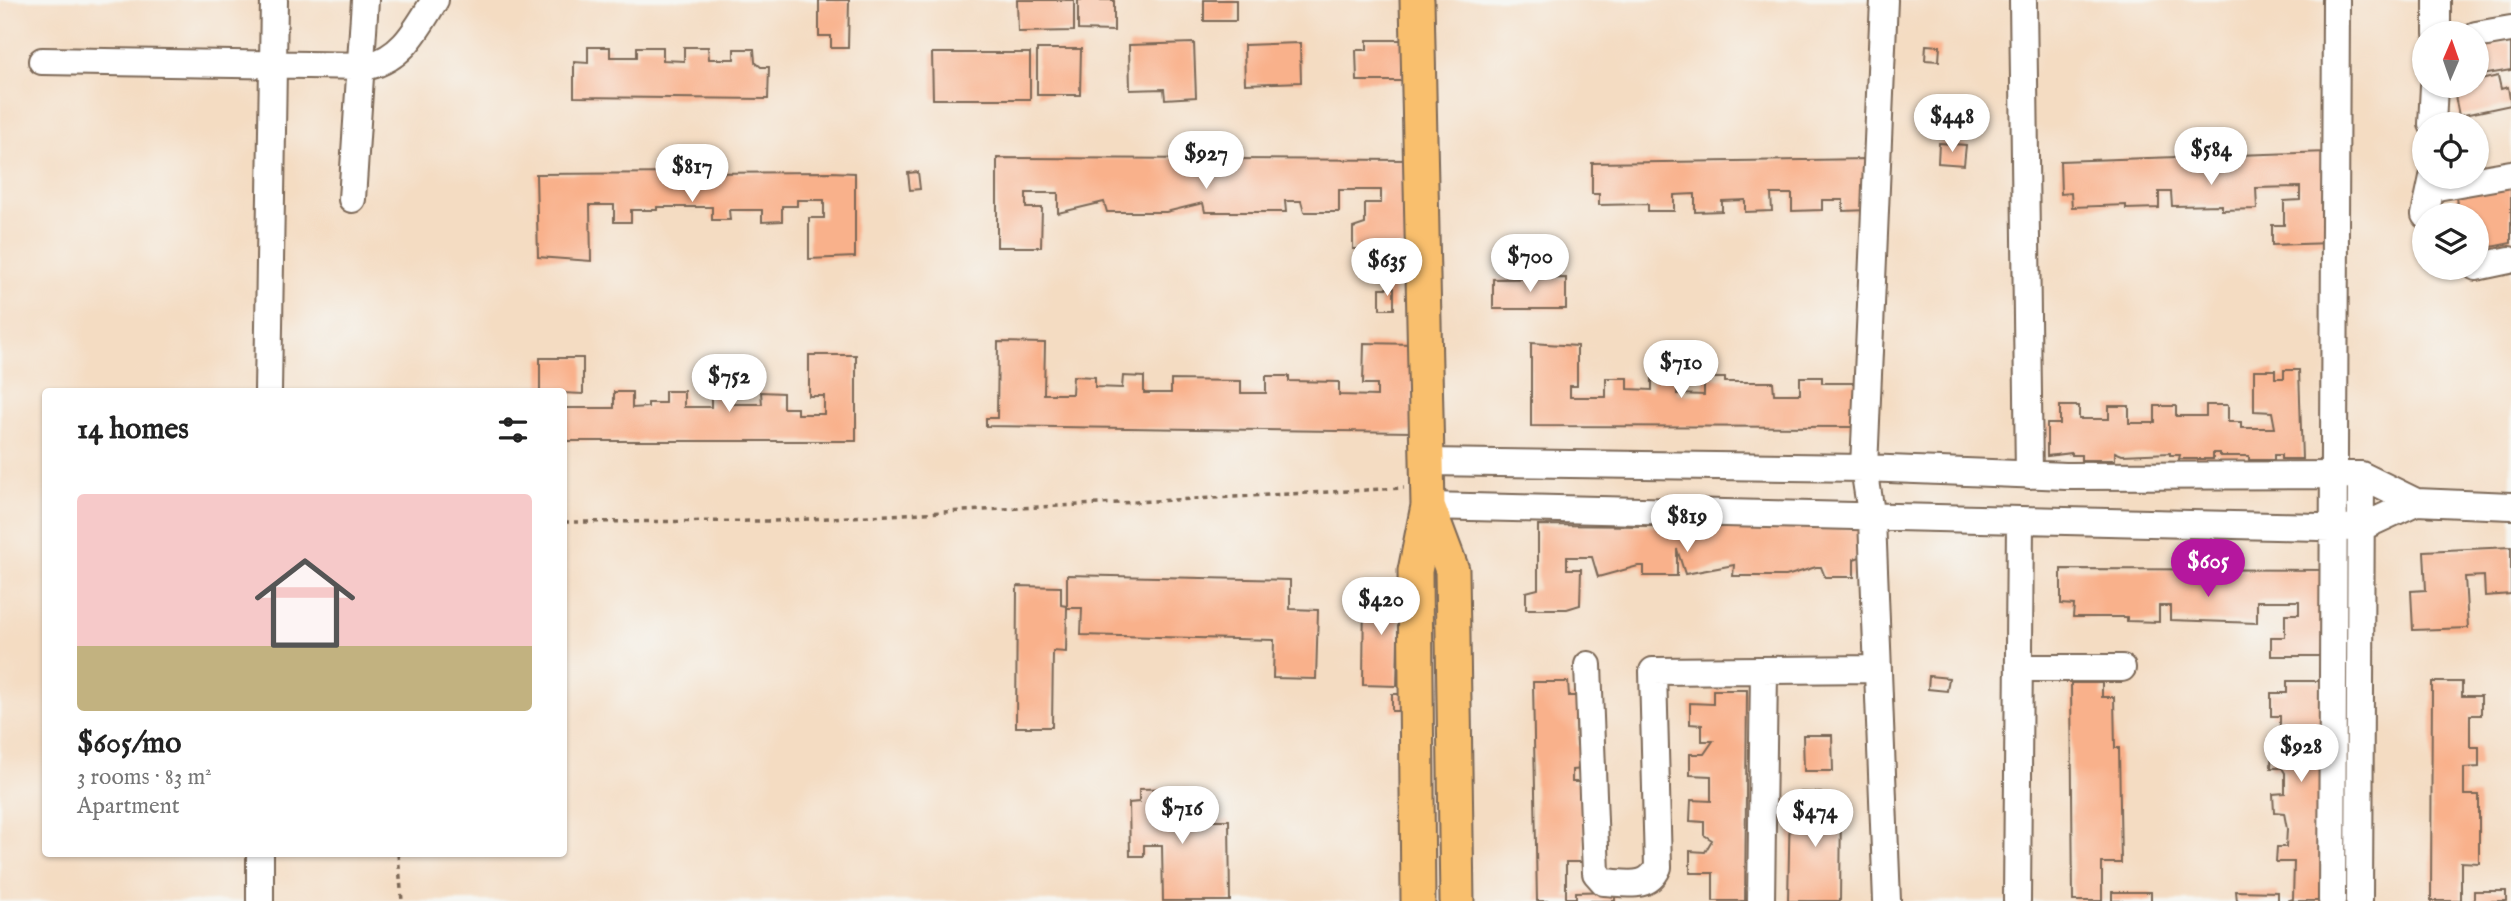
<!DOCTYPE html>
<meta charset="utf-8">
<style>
:root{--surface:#fff;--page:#f6f6f6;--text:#222;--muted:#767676;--line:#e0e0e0;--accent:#b5179e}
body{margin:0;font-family:"IM FELL English",serif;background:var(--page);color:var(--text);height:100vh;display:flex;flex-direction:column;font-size:26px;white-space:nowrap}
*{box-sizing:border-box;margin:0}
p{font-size:23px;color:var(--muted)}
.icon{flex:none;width:38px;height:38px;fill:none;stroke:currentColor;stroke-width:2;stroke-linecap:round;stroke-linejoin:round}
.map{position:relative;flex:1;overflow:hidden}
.side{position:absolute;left:42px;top:388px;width:525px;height:469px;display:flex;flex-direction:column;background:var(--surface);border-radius:7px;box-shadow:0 2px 5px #0004}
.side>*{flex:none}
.needle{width:46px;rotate:2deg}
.tools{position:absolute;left:2412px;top:21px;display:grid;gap:14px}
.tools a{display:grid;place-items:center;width:77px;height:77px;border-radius:50%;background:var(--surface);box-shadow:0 2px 5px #0004;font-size:35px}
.price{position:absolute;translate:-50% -60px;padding:0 16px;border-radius:24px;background:#fff;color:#222;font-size:23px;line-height:46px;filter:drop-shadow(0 2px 4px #0008)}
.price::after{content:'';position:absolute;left:50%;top:42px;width:21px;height:16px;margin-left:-10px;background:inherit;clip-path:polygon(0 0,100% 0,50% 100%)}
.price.selected{background:var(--accent);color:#fff}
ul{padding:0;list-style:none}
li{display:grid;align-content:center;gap:14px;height:371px;padding:0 35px}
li+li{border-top:2px solid var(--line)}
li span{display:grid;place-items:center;height:217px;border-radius:7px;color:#555}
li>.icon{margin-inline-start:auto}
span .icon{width:126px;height:126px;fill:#fffc;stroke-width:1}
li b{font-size:30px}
h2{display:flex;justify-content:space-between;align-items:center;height:84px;padding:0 35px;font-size:30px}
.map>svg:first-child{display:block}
.building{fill:#f9b18b}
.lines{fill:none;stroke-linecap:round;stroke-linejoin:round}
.minor-casing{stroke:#7c6857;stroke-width:30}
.major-casing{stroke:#7c6857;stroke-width:37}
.path{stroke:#7c6857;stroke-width:3.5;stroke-dasharray:5 5;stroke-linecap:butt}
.minor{stroke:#fff;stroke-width:26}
.major{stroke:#f9bf6d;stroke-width:33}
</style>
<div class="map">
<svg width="2511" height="901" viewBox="0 0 2511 901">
<rect width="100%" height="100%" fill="#f6f6f2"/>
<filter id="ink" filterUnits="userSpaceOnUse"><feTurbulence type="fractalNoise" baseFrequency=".0143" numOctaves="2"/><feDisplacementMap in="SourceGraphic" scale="14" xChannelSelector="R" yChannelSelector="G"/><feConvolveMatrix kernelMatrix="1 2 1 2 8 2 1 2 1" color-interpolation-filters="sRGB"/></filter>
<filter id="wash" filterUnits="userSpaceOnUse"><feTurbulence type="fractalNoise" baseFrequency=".00686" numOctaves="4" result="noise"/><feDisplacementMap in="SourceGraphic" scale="28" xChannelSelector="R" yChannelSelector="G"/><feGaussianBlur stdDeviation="1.57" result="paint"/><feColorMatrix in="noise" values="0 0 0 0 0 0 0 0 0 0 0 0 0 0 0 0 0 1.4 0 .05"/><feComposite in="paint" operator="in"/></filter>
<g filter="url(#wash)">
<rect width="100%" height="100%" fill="#f4dcc2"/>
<g id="blocks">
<path class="building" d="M819 0H849L848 48H831V36H819Z
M1017 0H1074V31L1018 32Z
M1078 0H1114V31L1078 30Z
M1204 0H1236V21H1204Z
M1367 40H1403V81H1357L1356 50H1367Z
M2511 42V70L2476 76V48Z
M1194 43 1196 97 1165 99 1164 89 1130 90 1129 45Z
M1300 43 1301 82 1245 84 1244 45Z
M1926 45 1940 46 1939 61 1925 60Z
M588 47H610V57H637V47H663V60L684 61V47H708L709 59H734V49H754L755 62 761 67H769L768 99 574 97V62L588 63Z
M1037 49H1081L1080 95H1037Z
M932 53H1030V99H933Z
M2498 76 2501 89 2508 87 2511 105 2459 116 2453 86H2476V81Z
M1939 143 1966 145 1964 165 1938 163Z
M2328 152 2331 243 2272 245V225H2284V201L2300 200V187L2256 188 2257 209 2222 210V205L2172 206 2171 192H2159V208L2126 209V205L2072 207 2071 193 2061 194 2060 161Z
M997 158 1413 160 1412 243 1372 255V249H1353V228L1365 224V203H1381V190H1339V212H1304L1301 201H1285L1286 212H1205L1203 203 1166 212H1107L1104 202 1058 213V193H1026V208H1042L1041 247H997Z
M1869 159V210L1843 211V200H1822V210L1792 211V194H1771L1772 211 1745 212V200L1722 201V211L1695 212V194L1674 195V211H1648V204L1599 205V194H1592V163Z
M830 172 855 173V257L809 259V218H824V200H797V206H782V221L762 222V210H729L730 220H712V207H657V210H631V222H614V205H590L591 261 538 257 536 174Z
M918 172 920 189 910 190 908 173Z
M2511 181V243L2476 250V215H2459L2455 192Z
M1566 278V309H1493V279Z
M1380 288H1394V309H1380Z
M998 342 1045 343 1044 394H1072L1073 376 1095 377V387L1122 388 1123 376 1144 377V393H1171V380L1241 381V393H1266V376H1289V381L1339 382V395L1377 396V384H1363L1364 343 1414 344 1412 432 986 426V418H997Z
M1531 343 1577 346V386H1570V397H1606V378H1628V389L1652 390V378H1677V394L1704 395V378H1725V382H1773L1774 394H1800V377H1822V383H1858V427L1531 426Z
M809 355H856V441H564V408H614V392H632V408L648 407V403H665V391H684V407H711V393H730V404H762L761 392 783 393V408H797V414H824V396H809Z
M540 358H583V394L540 392Z
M2254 370H2275V378H2284V370H2299L2302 459H2281V455H2274V460H2249V456H2220V453H2213V459H2179L2180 455H2170V453L2122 455 2115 452V460H2081V455H2072V453L2047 456V424H2060V406H2079V419H2109V406H2129V423H2155V406H2176V416H2206V405H2228V422H2241V428H2275L2272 412 2254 411Z
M1538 525 1866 528V555L1854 559V577H1825L1821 567H1816L1786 576H1733L1734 565 1685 574 1677 549V576H1644V566H1638L1598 577 1592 557H1567V569H1581L1580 605 1567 609H1526V592L1538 589Z
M2511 547V594L2485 596 2484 576 2465 577 2468 628 2413 630 2411 591 2426 590 2424 551Z
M2061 569 2330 570 2329 656H2271V637H2285V614H2299V601H2257V623L2170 620V606H2159V622L2127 621V617H2073L2074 605 2061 604Z
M1067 575 1290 580V609L1318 610 1316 679 1273 678 1274 640 1081 635 1082 608H1067L1066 652 1053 651 1052 727H1016L1017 586 1061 587V605L1067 606Z
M1364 589H1399L1397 686 1363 685Z
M1929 676 1949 678 1947 691 1928 689Z
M2287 681H2322V901H2287L2293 899 2294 862H2276L2277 847H2286L2287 829 2284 813 2274 812 2273 794 2285 793V773L2282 768H2271L2272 745H2282V738H2293V733L2280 732V716H2271V693H2287Z
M1533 682H1568L1569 696H1584L1585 721H1576L1577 746H1584V769L1572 770V782H1583L1584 862H1566V898H1576V892L1615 891V901H1537Z
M2432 682H2462V696H2481V715H2470V747H2479V767L2464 768V795H2479V863L2461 862V901H2431Z
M2071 683H2102V697H2114L2115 748H2119L2121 863H2102V901H2073Z
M1713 690H1747L1745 901H1713V873H1690V851L1705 852 1712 840 1704 835V822L1690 821 1691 800 1711 801V776L1690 775V754H1704L1713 741H1702V725L1690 724V703L1713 704Z
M1392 694H1406L1405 711H1392Z
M1803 735H1832L1833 771H1804Z
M1188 788V820H1229L1230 901H1163L1162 845H1144V856H1130L1129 803 1139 802V789Z
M1799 792 1821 793V801L1841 802 1840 901H1788L1790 802H1798Z
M2236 891 2278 892V901H2237Z
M2474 891H2506V901H2474Z
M2112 892H2151V901H2112Z"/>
</g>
</g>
<g filter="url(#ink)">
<use href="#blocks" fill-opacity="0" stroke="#7c6857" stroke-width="2"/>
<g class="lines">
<g class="minor-casing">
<path id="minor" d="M1884 0 1864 468 1872 519 1887 901
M2023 0 2029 475
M2437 0V33
M2476 35 2511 29
M42 61 369 66C404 57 417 28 435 0
M2432 124 2434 86
M2431 188 2511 174
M352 199 365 0
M2425 215 2433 177
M2476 267 2509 260
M268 392 274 0
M1427 462 1864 468 2066 476 2361 475 2416 502 2511 506
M1428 506 2360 528 2416 502
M1588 665 1596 873 1604 882C1626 883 1648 890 1658 867L1653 671 1877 669
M2019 668H2122
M260 901V854
M1761 901 1764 670
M2017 901 2020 521
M2332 901 2336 0
M2359 901 2361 475"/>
</g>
<g class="major-casing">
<path id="major" d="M1417 0 1428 506 1415 571 1418 901
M1428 506 1452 570 1457 901"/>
</g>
<path class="path" d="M564 522 772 521 1404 488
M398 854 402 901"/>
<use href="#minor" class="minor"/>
<use href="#major" class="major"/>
</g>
</g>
</svg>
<div class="tools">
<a><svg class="needle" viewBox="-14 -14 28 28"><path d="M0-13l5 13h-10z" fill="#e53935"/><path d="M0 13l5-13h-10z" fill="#767676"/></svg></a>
<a><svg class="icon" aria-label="locate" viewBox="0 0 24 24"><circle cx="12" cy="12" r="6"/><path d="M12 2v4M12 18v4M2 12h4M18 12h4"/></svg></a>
<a><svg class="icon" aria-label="layers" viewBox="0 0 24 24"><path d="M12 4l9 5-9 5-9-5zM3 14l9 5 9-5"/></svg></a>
</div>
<b class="price" style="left:1952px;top:154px">$448</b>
<b class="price" style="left:2211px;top:187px">$584</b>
<b class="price" style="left:1206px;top:191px">$927</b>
<b class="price" style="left:692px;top:204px">$817</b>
<b class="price" style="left:1530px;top:294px">$700</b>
<b class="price" style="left:1387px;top:298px">$635</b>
<b class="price" style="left:1681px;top:400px">$710</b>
<b class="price" style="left:729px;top:414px">$752</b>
<b class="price" style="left:1687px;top:554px">$819</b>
<b class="price selected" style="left:2208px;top:599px">$605</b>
<b class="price" style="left:1381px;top:637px">$420</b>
<b class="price" style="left:2301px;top:784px">$928</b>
<b class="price" style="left:1182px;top:846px">$716</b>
<b class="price" style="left:1815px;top:849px">$474</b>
<section class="side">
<h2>14 homes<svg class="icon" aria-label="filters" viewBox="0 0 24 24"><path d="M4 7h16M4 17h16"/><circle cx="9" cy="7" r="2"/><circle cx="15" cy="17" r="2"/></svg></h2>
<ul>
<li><span style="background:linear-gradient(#f6c9c9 70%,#c2b280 0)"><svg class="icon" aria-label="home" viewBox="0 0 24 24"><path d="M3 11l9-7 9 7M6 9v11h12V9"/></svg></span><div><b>$605/mo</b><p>3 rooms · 83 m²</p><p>Apartment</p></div></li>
</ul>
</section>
</div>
